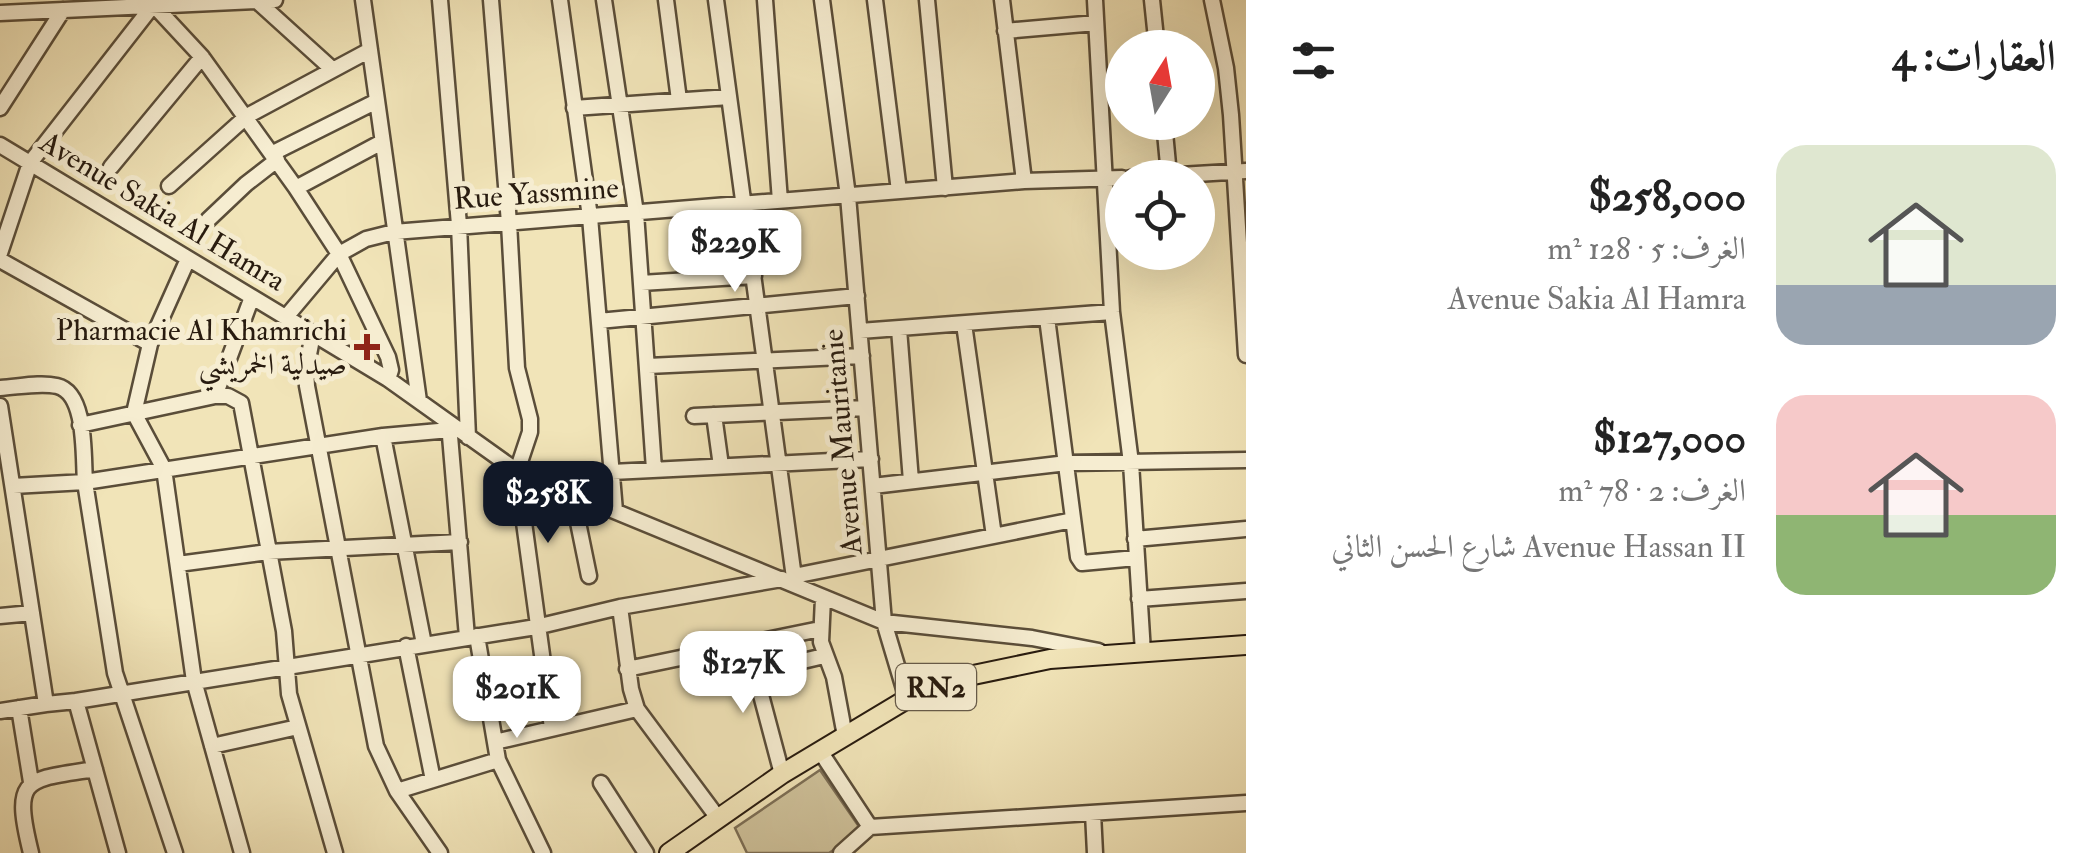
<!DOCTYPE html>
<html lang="ar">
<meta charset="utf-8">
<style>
:root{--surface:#fff;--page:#f6f6f6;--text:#222;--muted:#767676;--accent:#111827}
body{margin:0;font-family:"IM FELL Double Pica",Amiri,serif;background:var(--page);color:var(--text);direction:rtl;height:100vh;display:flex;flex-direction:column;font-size:38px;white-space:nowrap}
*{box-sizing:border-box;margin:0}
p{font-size:32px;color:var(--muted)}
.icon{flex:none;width:55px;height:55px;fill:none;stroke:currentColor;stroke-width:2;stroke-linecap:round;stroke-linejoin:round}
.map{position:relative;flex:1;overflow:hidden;direction:ltr}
.side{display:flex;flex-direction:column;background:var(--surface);width:850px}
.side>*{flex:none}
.needle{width:65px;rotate:11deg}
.controls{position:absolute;left:1105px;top:30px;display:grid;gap:20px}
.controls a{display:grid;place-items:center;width:110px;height:110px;border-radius:50%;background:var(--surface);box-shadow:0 10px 40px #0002;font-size:50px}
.price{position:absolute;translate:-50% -85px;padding:0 22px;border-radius:20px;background:#fff;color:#222;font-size:32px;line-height:65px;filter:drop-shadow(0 2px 5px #0008)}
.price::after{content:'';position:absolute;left:50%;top:60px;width:30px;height:22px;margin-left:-15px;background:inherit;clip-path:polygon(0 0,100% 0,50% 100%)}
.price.current{background:var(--accent);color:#fff}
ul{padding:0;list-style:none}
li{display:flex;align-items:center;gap:30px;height:250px;padding:0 40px}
li span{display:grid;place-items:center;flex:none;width:280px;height:200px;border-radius:30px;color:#555}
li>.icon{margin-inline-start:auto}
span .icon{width:120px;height:120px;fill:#fffc;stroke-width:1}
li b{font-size:42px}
h2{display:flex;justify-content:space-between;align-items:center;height:120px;padding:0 40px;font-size:42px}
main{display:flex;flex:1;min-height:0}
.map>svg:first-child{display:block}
.green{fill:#cfc29b;stroke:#7c6e55;stroke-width:2.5}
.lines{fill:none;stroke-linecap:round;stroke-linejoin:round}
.minor-casing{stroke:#5a4d39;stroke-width:19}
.major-casing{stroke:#281b0f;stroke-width:22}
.minor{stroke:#f6edd1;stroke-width:14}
.major{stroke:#f1e4b8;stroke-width:18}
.poi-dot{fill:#8f2418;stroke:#f6edd1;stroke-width:4}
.labels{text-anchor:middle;stroke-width:10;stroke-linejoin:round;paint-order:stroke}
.shield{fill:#f6edd1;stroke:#665a49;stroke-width:2.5}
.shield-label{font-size:28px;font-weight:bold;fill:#281b0f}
.street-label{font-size:30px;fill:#281b0f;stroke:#f6edd1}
.poi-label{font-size:30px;fill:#281b0f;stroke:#f6edd1;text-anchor:end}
</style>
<main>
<section class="side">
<h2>العقارات: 4<svg class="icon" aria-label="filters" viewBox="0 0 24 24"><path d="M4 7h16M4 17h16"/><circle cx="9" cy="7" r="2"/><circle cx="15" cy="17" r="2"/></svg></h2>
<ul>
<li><span style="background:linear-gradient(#dfe7d0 70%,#9aa5b1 0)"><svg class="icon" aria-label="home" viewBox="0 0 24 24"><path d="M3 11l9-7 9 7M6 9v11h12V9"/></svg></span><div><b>$258,000</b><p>الغرف: 5 · 128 m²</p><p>Avenue Sakia Al Hamra</p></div></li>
<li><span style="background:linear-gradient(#f6c9c9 60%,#8fb573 0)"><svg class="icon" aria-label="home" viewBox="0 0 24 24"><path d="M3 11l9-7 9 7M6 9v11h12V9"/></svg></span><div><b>$127,000</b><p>الغرف: 2 · 78 m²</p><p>Avenue Hassan II شارع الحسن الثاني</p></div></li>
</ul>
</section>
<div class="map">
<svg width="1246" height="853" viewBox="0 0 1246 853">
<rect width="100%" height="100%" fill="#f1e4b8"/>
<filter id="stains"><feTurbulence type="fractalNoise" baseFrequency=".002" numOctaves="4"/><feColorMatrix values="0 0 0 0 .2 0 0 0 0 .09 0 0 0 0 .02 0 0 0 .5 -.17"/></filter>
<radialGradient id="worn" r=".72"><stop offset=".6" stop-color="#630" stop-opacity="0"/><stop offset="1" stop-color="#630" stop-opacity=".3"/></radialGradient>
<path class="green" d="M820 770 862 831 829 853H747L735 828Z"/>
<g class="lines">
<g class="minor-casing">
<path id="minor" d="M149 0 202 57 296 188 339 254 388 357 391 370 388 379
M363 0 419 401
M440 0 459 225 468 437
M491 0 509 223 517 368 530 419V432L517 471 552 728
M560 0 590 217 615 511
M604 0 636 213 654 469
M666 0 679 100
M716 0 795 585
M765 0 780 201
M822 0 848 196 884 622 907 699
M875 0 899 191
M927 0 945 188
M1002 0 1024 181
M1095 0 1112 312 1131 463 1143 652
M1152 0 1157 48
M1212 0 1226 68 1231 115 1246 355
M257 1 331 68
M0 13 275 0
M1005 31 1096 23
M0 108 63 10
M574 108 729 97
M1164 122 1169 175
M0 145 388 379 517 471 884 622 1032 638 1099 651
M273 153 377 101
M111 167 202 57
M1130 178 1246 171
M169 186 247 116 370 50
M296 188 382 142
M208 220 246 184 277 160
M0 253 30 163 154 4
M0 260 150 344 188 259
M641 283 754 276
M286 317 339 254 366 239 394 232 1024 181 1122 178
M1047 318 1078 557 1082 563 1136 558
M599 321 857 296
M964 324 994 536
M899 329 911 481
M860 331 1112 312
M313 334 306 370 307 386 376 746 397 791 440 853
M150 344 134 413 164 469 194 681 242 853
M648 366 862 356
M0 388C18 387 40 382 57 386 87 393 83 456 85 482L13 486
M215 396 252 297
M0 406 46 704 0 711
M714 415 721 466
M694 416 866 408
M449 424 467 637
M80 425 215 396H228L241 403 284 631 289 694 335 853
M383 436 424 644
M612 472 871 459
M873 486 1067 463 1246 460
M572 493 589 576
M1135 539 1246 529
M178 564 268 552 460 542
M794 576 1073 520
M823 598 821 642 834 677 845 736
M1139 599 1246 591
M620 607 631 689 637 709 718 818
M0 616 32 613
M477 636 498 760 543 853
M406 646 433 780
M748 646 782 774
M790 664 824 656
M627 669 820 629
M46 704 76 701
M19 708 31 782
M495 742 637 709
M212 746 298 727
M820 751 870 827
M601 783 646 853
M397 791 498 760
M1093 813 1095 853
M31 853C12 776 25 780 95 769
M118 853 76 701 536 627 620 607 782 579
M175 853 115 673 85 482 383 436 450 430
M841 853 870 827 1246 803"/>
</g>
<g class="major-casing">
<path id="major" d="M669 853 782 774 907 699 954 679 1050 659 1246 645"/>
</g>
<use href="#minor" class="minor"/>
<use href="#major" class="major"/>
</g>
<path class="poi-dot" d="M362 332h10v10h10v10h-10v10h-10v-10h-10v-10h10z"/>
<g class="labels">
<rect class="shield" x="896" y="664" width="80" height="46" rx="8"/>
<g class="shield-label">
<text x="936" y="697">RN2</text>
</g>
<g class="street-label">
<text transform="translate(536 193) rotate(-4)" y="10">Rue Yassmine</text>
<text transform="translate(163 211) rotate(31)" y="10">Avenue Sakia Al Hamra</text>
<text transform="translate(842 442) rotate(-95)" y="10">Avenue Mauritanie</text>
</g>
<g class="poi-label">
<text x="347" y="340">Pharmacie Al Khamrichi<tspan x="347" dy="34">صيدلية الخمريشي</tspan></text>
</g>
</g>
<rect width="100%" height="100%" filter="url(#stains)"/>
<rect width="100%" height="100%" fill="url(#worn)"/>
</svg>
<div class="controls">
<a><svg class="needle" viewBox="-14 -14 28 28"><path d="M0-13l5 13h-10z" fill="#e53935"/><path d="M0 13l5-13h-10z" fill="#767676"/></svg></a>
<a><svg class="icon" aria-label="locate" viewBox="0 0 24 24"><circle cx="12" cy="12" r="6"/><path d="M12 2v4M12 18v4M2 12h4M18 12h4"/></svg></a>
</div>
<b class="price" style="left:735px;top:295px">$229K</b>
<b class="price current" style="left:548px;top:546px">$258K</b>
<b class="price" style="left:743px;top:716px">$127K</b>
<b class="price" style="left:517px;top:741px">$201K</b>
</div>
</main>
